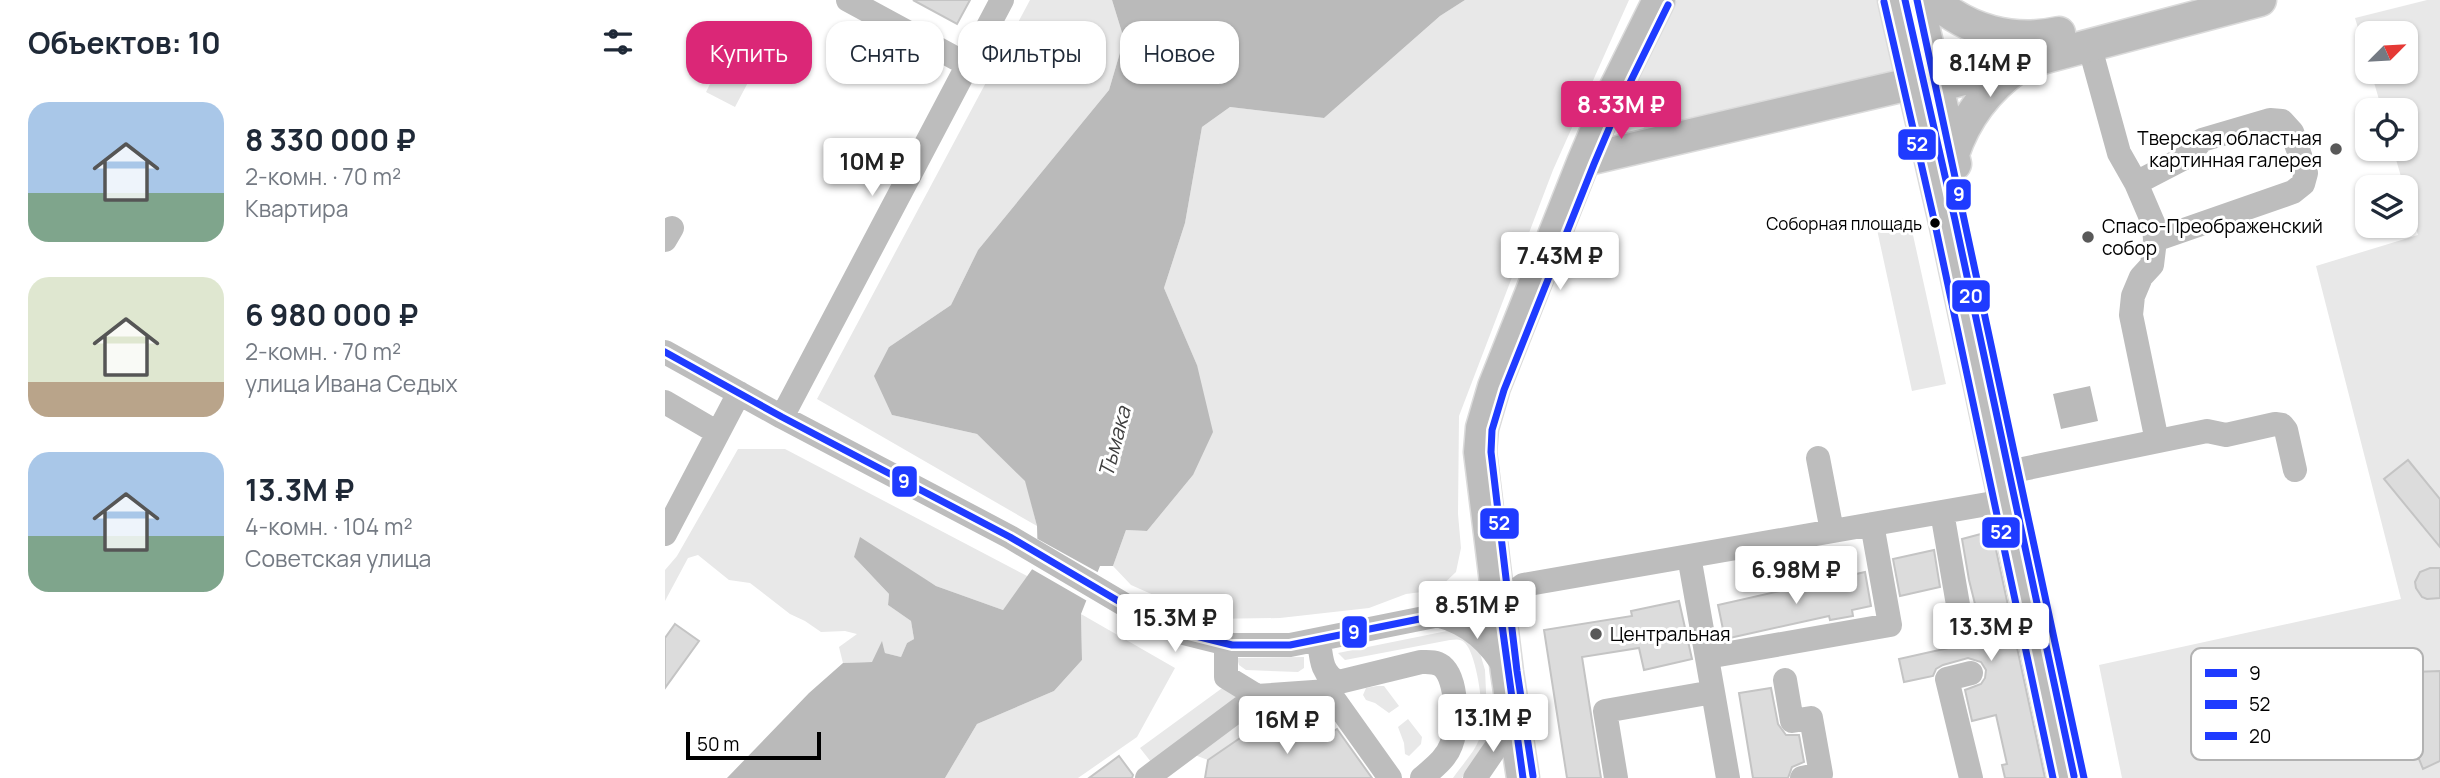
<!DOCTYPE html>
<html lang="ru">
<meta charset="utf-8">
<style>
:root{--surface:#fff;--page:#f2f2f3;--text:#1f2937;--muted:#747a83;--accent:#db2777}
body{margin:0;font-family:Manrope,sans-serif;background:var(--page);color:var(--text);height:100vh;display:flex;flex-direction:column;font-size:26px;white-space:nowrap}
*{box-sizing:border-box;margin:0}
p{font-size:23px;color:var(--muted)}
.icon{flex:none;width:38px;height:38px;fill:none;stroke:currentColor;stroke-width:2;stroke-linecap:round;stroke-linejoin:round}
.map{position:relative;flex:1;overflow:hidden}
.sheet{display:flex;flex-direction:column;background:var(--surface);width:665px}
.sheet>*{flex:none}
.hud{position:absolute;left:21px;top:21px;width:665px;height:63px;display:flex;gap:14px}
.needle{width:46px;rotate:66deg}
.tools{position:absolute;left:1690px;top:21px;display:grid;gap:14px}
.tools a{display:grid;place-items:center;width:63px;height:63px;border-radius:14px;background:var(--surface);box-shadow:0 2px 5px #0004;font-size:35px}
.scale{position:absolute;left:21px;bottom:18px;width:135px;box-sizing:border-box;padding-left:7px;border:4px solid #000;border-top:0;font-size:19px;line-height:24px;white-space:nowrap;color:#000;-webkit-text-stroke:5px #fff;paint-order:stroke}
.price{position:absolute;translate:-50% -60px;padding:0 16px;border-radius:7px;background:#fff;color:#222;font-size:23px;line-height:46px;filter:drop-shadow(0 2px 4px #0008)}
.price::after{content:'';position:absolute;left:50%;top:42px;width:21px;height:16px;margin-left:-10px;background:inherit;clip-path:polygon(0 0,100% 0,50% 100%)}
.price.selected{background:var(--accent);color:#fff}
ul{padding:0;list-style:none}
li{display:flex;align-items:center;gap:21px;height:175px;padding:0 28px}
li span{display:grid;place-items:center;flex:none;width:196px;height:140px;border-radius:21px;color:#555}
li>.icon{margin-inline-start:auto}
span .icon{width:84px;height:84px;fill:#fffc;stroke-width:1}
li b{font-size:30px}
h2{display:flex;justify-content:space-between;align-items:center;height:84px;padding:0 28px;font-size:30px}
.tag{padding:0 24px;border-radius:21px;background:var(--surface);box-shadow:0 2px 5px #0004;font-size:24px;line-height:63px}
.tag.selected{background:var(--accent);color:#fff}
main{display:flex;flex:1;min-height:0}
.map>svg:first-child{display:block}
.green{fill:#e8e8e8}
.water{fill:#bababa}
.pier{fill:#fff}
.building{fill:#dcdcdc;stroke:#c4c4c4;stroke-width:2}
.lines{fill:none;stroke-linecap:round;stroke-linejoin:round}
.major-casing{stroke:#dbdbdb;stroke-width:35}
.minor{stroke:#bdbdbd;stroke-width:24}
.major{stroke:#bdbdbd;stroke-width:32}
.bus-1-casing{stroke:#fff;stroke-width:12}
.bus-2-casing{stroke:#fff;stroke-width:12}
.bus-3-casing{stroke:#fff;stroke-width:12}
.bus-1{stroke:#1f3bff;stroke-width:7}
.bus-2{stroke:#1f3bff;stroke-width:7}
.bus-3{stroke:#1f3bff;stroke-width:7}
.poi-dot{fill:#595959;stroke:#fff;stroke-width:2.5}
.bus-dot{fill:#000;stroke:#fff;stroke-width:2.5}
.labels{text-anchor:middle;stroke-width:6;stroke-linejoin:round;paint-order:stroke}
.bus-label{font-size:17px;fill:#000;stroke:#fff;text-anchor:end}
.poi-label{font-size:19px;fill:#000;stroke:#fff;text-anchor:start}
.water-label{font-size:21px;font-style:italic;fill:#3e3e3e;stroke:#fff}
.key{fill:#fff;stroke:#b2b2b2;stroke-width:2}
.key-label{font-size:19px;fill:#000}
.line-badge{stroke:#fff;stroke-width:2.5}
.badge-label{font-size:19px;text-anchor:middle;font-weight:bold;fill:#fff}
</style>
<main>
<section class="sheet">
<h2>Объектов: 10<svg class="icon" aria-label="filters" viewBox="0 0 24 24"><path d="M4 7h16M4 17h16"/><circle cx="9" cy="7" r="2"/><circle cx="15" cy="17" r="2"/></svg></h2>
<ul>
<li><span style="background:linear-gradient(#a9c7e8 65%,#7fa58c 0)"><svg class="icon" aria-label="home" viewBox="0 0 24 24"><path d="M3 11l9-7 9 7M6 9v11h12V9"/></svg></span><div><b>8 330 000 ₽</b><p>2-комн. · 70 m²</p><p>Квартира</p></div></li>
<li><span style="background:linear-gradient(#dfe7d0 75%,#b9a48a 0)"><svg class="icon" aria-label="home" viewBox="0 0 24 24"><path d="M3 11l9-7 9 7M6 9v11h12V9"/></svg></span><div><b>6 980 000 ₽</b><p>2-комн. · 70 m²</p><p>улица Ивана Седых</p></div></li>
<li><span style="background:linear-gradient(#a9c7e8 60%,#7fa58c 0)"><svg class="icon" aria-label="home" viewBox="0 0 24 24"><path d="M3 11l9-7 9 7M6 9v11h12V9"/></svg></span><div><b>13.3M ₽</b><p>4-комн. · 104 m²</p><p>Советская улица</p></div></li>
</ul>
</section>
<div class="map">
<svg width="1775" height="778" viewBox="0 0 1775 778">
<rect width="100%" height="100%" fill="#fff"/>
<path class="green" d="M365 0H447L459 39 444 90 313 250 286 305 224 347 227 415 312 434 361 481 372 526 152 399Z
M800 0H964L888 170 794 416 793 514 796 548 791 572 772 590 741 594 704 608 615 618 543 619 466 585 448 566 461 530 482 531 528 475 532 365 499 288 520 223 537 127 565 107 659 118 775 16Z
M1012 0H1212L1228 72 981 129 971 122 961 111V100Z
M1762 0H1775V778H1457L1434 665 1736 599 1651 266 1753 235 1741 195V187H1739L1728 149H1741V110H1717L1706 72H1741V33H1703V62L1690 18Z
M48 52 88 73 70 107 41 92 46 82 35 77Z
M1244 217 1281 384 1247 391 1211 225Z
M73 449H120L364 577 338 610 271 586 237 566 189 557 224 594 223 605 246 621 249 639 242 643 236 657 220 653 217 642 208 662 178 663 174 647 192 634 180 631 156 632 140 621 125 614 85 583 64 580 33 555 23 558 0 601V570L12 556Z
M416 614 510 668 472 737 413 778H280L312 724 389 691 417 660Z
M782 631 798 632 815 653 820 670 823 735 821 744 797 778H788C796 766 810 752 815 737 821 721 813 656 800 643 795 638 790 640 785 640L680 660 673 653Z
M639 657V668L633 672 581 670 574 665 572 658Z
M560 686 573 698 486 762 475 748Z
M712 686H719L734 706 724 713 710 703 701 700 698 695 701 688Z
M588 714 597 723 543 760 527 754Z
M743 719 757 737 756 744 744 756 740 754 739 743 733 727Z"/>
<path class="water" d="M447 0H800L775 16 659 118 565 107 537 127 520 223 499 288 532 365 548 432 528 475 482 531 461 530 448 566H435L416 614 417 660 389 691 312 724 280 778H62L144 693 178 663 207 662 217 641 220 653 236 657 242 643 249 639 246 621 223 605 224 594 189 557 195 537 271 586 338 610 373 561 372 526 360 481 312 434 227 415 209 376 224 347 286 305 313 250 444 90 459 39Z
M1425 386 1433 421 1396 429 1388 394Z"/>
<path class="pier" d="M369 537 436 574 424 602 365 568 370 560Z"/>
<path class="building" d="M248 0H305L292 24Z
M1743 460 1775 499V547L1719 479Z
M1327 531 1380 778H1340L1337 765 1342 764 1331 715 1307 721 1300 690 1316 684 1320 678 1321 670 1316 662 1303 658 1278 665 1271 669 1268 676 1239 682 1234 659 1319 640 1304 580 1297 539Z
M1269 550 1275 587 1235 596 1228 559Z
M1765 568H1775V598L1762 599 1757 597 1751 588 1750 582 1755 572Z
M1200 572 1206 606 1187 610 1188 616 1165 620 1164 616 1060 639 1053 605Z
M1014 601 1027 659 979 670 974 648 917 657 936 778H902L879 630 967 616 966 611Z
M10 624 34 641 0 688V638Z
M1775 671V761L1758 769 1736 714 1749 672Z
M1106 688 1113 724 1121 735H1134L1139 762 1127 767 1123 778H1088L1074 693Z
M597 723 662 735 672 729 707 778H540L543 760Z
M454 756 468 775 467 778H424Z"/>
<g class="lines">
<g class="major-casing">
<path id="major" d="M1229 0 1280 222 1399 778
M1252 0 1290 164
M1268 0C1303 31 1348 43 1394 33
M1288 154C1300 118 1322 89 1353 67
M919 160 1249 83 1272 86 1595 0
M858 778 842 672 815 452 817 428 829 387 919 160 944 101 994 0"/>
</g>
<path class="minor" d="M183 0 303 65
M1424 44 1454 153 1471 183 1489 225 1490 240 1487 265 1476 277 1468 296 1466 315 1492 441
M1471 183 1523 156 1537 140 1605 120 1617 121 1627 132 1641 173 1638 184 1628 192 1490 240
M0 240 7 228
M0 352 117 417 345 537 477 615 515 632 567 645H625L834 603 858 585 1340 501
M0 402 53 433
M117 417 337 0
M1153 458 1167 531
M1353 470 1542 431 1561 435 1610 424 1617 425 1621 430 1630 470
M1277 512 1297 628
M0 534 74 393
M1024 556 1048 692
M772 615C804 623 827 644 842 672
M654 640C656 657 656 675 674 682L756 662C763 662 770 661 777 666 793 679 793 727 786 745 781 759 768 768 757 778
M561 644V677L592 696 663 691 725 778
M1042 657 1225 625 1207 524
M1120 680 1127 721 1146 718 1156 774 1137 778
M482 778 592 696
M810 778 849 721
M951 778 940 711 1048 692 1063 778
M1306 778 1282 679 1306 673"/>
<use href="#major" class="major"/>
<g class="bus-1-casing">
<path id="bus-1" d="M1252 0 1419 778
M0 352 117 417 345 537 477 615 515 632 567 645H625L834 603 858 778"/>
</g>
<g class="bus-2-casing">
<path id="bus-2" d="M1219 2 1270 224 1388 778
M868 776 852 671 826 452 827 430 839 390 929 164 954 105 1003 5"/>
</g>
<g class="bus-3-casing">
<path id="bus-3" d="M1240 0 1290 220 1409 776"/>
</g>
<use href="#bus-1" class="bus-1"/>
<use href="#bus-2" class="bus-2"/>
<use href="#bus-3" class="bus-3"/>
</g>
<g class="poi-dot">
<circle cx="1671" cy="149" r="7"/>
<circle cx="1423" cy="237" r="7"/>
<circle cx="931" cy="634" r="7"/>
</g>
<circle class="bus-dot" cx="1270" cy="223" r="6"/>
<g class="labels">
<g class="bus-label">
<text x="1257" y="230">Соборная площадь</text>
</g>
<g class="poi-label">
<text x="1657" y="145" text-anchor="end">Тверская областная<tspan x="1657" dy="22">картинная галерея</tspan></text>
<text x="1437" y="233">Спасо-Преображенский<tspan x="1437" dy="22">собор</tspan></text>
<text x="945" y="641">Центральная</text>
</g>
<g class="water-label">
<text transform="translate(450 442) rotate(-75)" y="7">Тьмака</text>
</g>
</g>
<rect x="1526" y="648" width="232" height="112" rx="10" class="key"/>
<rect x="1540" y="669" width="32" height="8" fill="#1f3bff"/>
<rect x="1540" y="700" width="32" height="9" fill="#1f3bff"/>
<rect x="1540" y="732" width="32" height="8" fill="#1f3bff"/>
<g class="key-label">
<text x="1584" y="680">9</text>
<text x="1584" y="711">52</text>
<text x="1584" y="743">20</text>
</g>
<g class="line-badge">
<rect x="1232" y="128" width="40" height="33" rx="7" fill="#1f3bff"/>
<rect x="1280" y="178" width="27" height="33" rx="7" fill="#1f3bff"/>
<rect x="1286" y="279" width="40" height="34" rx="7" fill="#1f3bff"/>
<rect x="226" y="465" width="27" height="33" rx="7" fill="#1f3bff"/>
<rect x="814" y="507" width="41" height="33" rx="7" fill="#1f3bff"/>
<rect x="1316" y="516" width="40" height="33" rx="7" fill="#1f3bff"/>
<rect x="676" y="615" width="27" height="34" rx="7" fill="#1f3bff"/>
</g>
<g class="badge-label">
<text x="1252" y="151">52</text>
<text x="1294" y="201">9</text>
<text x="1306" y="303">20</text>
<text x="239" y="488">9</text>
<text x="834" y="530">52</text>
<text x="1336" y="539">52</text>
<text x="689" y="639">9</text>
</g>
</svg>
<div class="tools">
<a><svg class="needle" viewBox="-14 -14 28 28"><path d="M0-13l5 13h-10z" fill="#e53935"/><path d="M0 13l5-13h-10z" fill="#747a83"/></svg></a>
<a><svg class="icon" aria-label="locate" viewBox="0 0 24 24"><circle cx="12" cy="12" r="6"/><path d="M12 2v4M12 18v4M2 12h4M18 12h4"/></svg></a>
<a><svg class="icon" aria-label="layers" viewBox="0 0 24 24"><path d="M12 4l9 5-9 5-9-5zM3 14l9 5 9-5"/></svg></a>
</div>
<div class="scale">50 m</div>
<b class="price" style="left:1325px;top:99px">8.14M ₽</b>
<b class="price selected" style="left:956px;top:141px">8.33M ₽</b>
<b class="price" style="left:207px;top:198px">10M ₽</b>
<b class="price" style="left:895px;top:292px">7.43M ₽</b>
<b class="price" style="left:1131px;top:606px">6.98M ₽</b>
<b class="price" style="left:812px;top:641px">8.51M ₽</b>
<b class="price" style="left:510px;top:654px">15.3M ₽</b>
<b class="price" style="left:1326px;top:663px">13.3M ₽</b>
<b class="price" style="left:828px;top:754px">13.1M ₽</b>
<b class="price" style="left:622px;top:756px">16M ₽</b>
<div class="hud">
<a class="tag selected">Купить</a>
<a class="tag">Снять</a>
<a class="tag">Фильтры</a>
<a class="tag">Новое</a>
</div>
</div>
</main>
